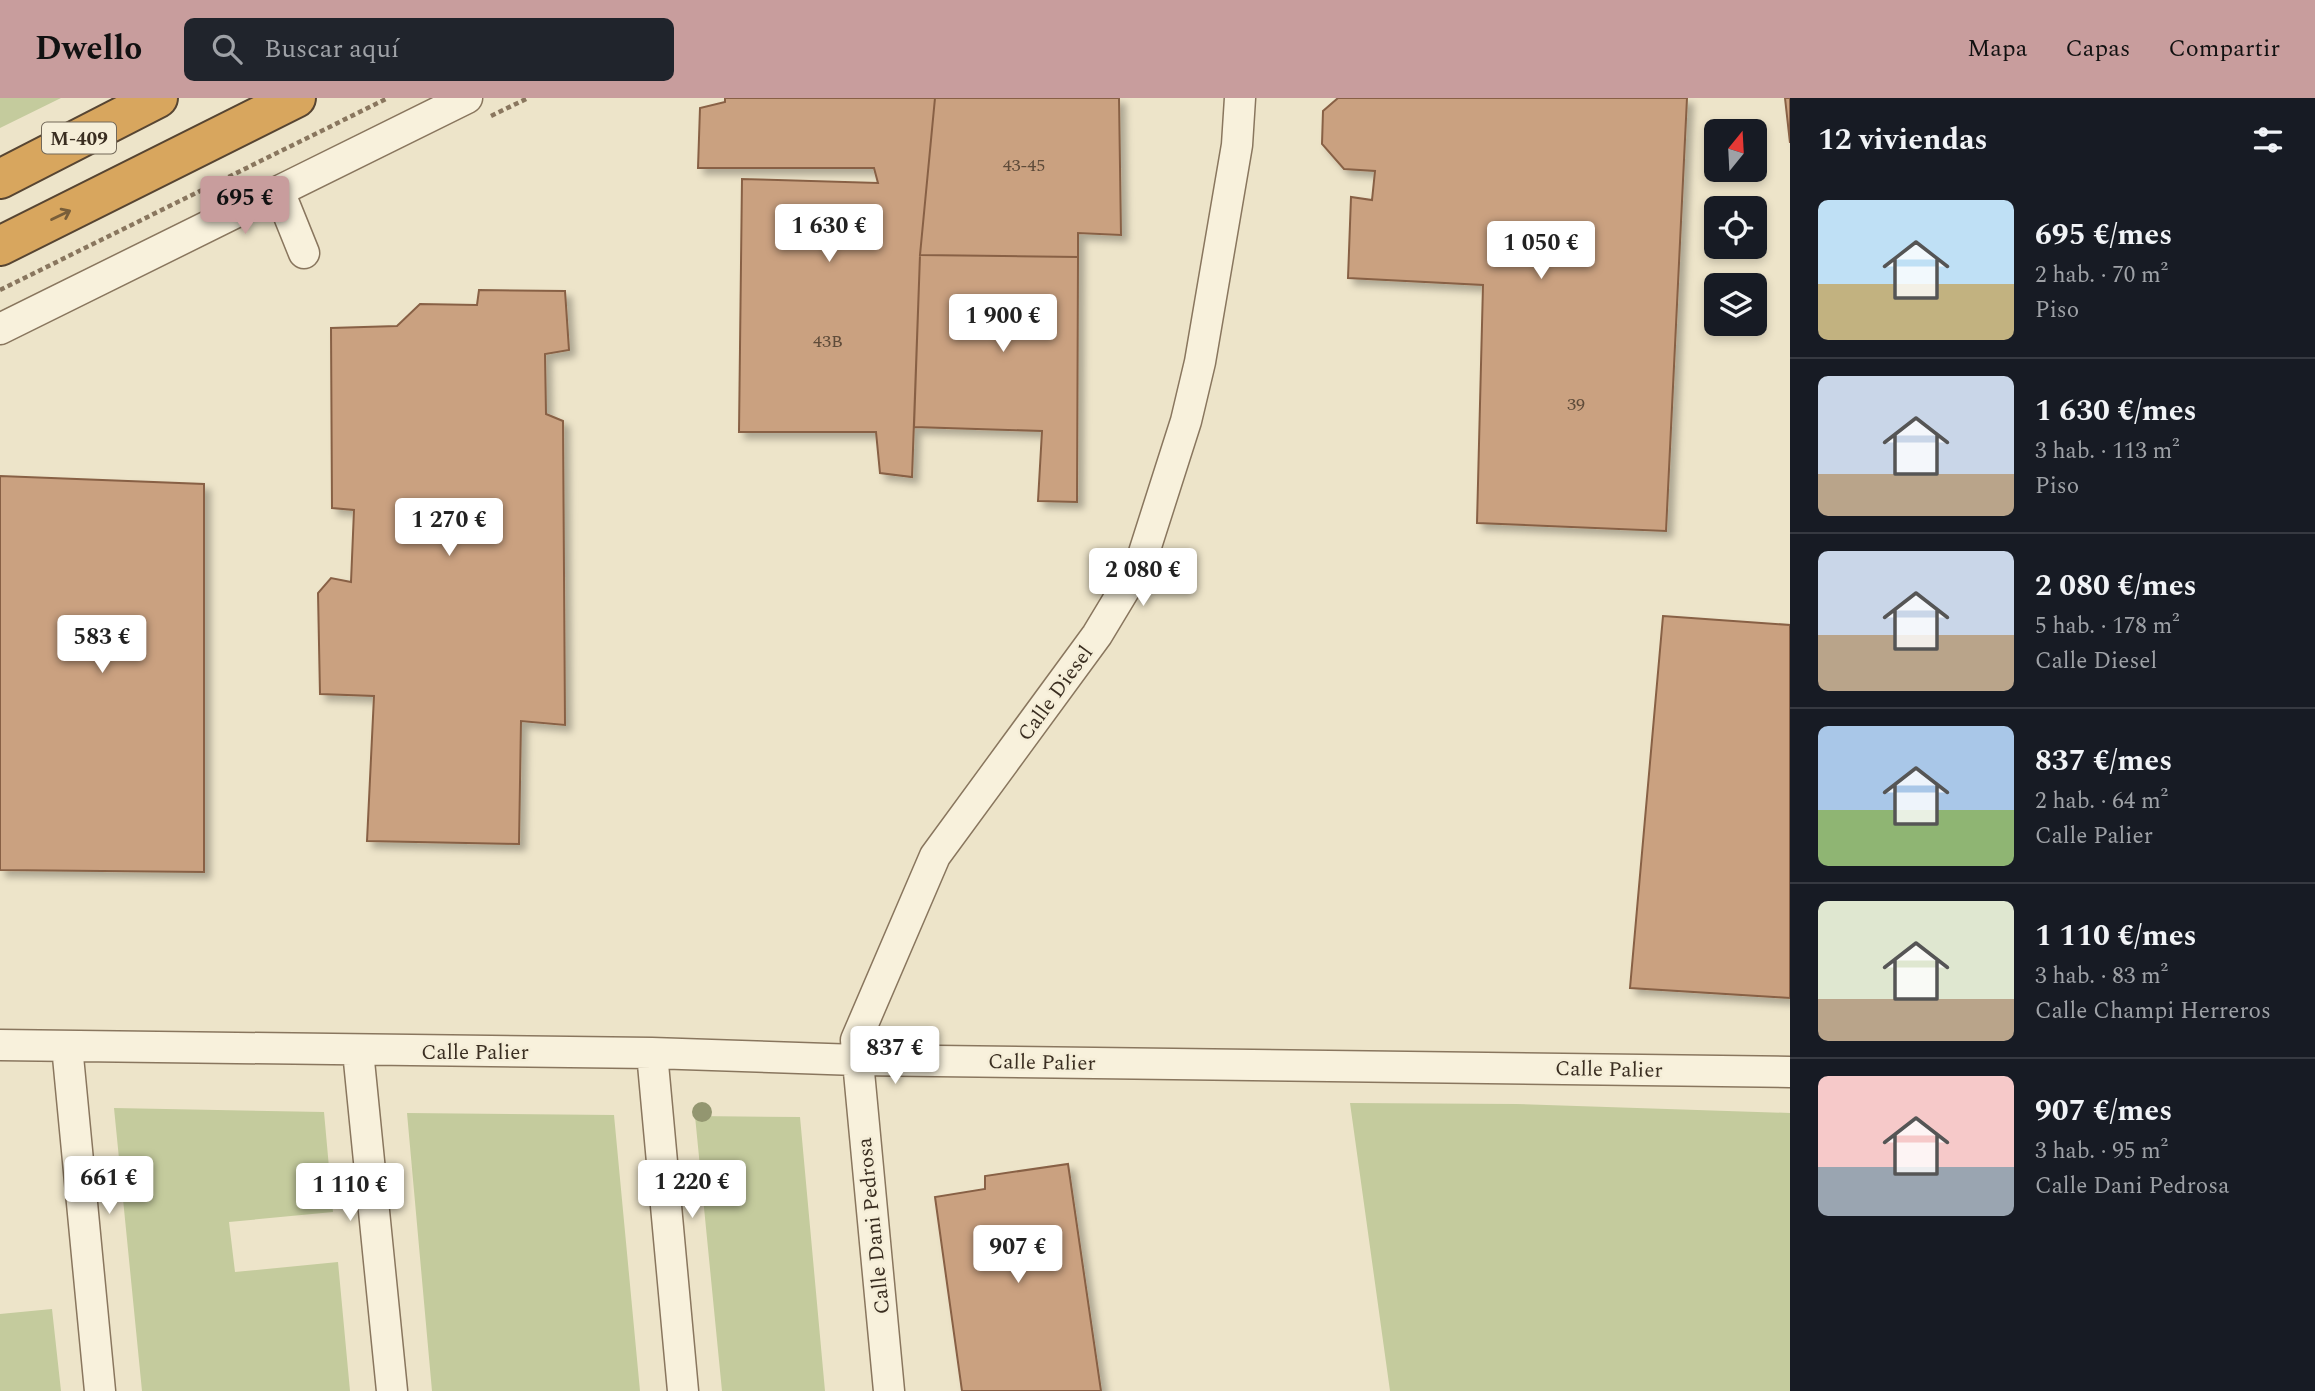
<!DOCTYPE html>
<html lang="es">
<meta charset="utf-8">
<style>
:root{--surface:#171b24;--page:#20242c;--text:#f1f3f6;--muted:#9ea1a6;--line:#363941;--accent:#c89d9d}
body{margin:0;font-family:Spectral,serif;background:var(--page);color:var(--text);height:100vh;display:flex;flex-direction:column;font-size:26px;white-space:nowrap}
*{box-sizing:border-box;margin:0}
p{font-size:23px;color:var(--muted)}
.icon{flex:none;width:38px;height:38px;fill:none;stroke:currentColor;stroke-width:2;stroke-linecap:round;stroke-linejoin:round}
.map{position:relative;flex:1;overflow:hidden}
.panel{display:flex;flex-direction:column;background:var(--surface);width:525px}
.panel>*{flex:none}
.needle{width:46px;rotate:18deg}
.fabs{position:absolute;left:1704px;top:21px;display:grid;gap:14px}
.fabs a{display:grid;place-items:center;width:63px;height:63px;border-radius:10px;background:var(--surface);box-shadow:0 4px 10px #0003;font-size:35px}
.price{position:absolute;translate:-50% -60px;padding:0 16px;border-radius:7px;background:#fff;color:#222;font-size:23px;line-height:46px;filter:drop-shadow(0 2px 4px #0008)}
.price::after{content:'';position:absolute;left:50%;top:42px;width:21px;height:16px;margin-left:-10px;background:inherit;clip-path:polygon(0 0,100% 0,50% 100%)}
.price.active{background:var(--accent);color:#111}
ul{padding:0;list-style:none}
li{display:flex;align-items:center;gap:21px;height:175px;padding:0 28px}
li+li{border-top:2px solid var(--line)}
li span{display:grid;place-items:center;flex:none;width:196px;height:140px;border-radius:10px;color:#555}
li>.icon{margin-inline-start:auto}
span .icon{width:84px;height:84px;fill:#fffc;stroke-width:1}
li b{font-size:30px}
h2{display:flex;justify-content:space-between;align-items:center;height:84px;padding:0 28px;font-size:30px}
header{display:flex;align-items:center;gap:42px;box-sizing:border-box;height:98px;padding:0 35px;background:var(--accent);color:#111}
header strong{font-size:33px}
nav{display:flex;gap:38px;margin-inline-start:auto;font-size:24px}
.search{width:490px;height:63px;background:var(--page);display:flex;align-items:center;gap:18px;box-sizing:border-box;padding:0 24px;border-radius:10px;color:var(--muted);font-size:26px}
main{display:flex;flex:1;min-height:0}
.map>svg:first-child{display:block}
.green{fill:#c4cb9d}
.building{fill:#caa180;stroke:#886145;stroke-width:2;filter:url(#shadow)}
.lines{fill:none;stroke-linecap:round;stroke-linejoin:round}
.minor-casing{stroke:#89765e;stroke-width:33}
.highway-casing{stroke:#574532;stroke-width:42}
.path{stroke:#89765e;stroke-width:4.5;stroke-dasharray:5 3.5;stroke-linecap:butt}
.minor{stroke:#f8f1dc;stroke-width:30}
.highway{stroke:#d8a65e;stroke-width:38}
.tree{fill:#939670}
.oneway{stroke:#795e39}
.labels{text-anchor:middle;stroke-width:5;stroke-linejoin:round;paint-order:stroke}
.number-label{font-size:18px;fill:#5e4b39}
.shield{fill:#f5eed8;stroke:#726858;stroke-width:2}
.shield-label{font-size:19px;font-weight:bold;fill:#3a2e21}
.street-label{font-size:21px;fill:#3a2e21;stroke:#f5eed8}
</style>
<header>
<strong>Dwello</strong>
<div class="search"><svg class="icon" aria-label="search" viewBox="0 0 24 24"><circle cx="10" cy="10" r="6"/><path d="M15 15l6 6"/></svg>Buscar aquí</div>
<nav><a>Mapa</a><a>Capas</a><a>Compartir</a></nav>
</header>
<main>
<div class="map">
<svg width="1790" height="1293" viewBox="0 0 1790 1293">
<defs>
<filter id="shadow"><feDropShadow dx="6" dy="6" stdDeviation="3.5" flood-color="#0004"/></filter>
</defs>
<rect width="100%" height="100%" fill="#ede4c9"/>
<path class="green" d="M0 0H61L0 30Z
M1350 1005 1516 1006 1790 1015V1293H1390Z
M114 1010 324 1014 333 1114 229 1124 235 1174 338 1164 350 1293H142Z
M407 1015 614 1017 640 1293H432Z
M695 1018 800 1019 825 1293H722Z
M52 1211 61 1293H0V1216Z"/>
<path class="building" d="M725 0H935L920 157 912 379 880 375 876 334H739L742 81 878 85 874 70H698L700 10 725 4Z
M935 0H1119L1121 137 1078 135V159L920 157Z
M1338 0H1687L1666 433 1477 425 1483 187 1348 180 1351 99 1372 102 1375 73 1344 71 1322 46 1323 13Z
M1785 0H1790V45Z
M920 157 1078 159 1077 404 1038 403 1042 333 914 329Z
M479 192 565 193 569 252 545 256 546 316 563 323 565 627 521 623 519 746 367 743 374 598 320 596 318 495 331 480 351 484 354 412 332 410 331 230 397 228 420 206 477 207Z
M0 378 204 386V774L0 772Z
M1663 518 1790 527V900L1630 890Z
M1068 1066 1101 1293H962L935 1099 985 1091V1078Z"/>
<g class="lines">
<g class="minor-casing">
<path id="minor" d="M279 93 304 155
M0 231 467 0
M0 947 652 955 857 962 1790 974
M67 948 100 1293
M358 953 392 1293
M652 955 683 1293
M889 1293 856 942 935 758 1097 537 1141 464 1186 323 1200 264 1237 47 1240 0"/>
</g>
<g class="highway-casing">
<path id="highway" d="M0 81 158 0
M0 148 296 0"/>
</g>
<path class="path" d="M491 18 528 0
M0 192 388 0"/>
<use href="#minor" class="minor"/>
<use href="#highway" class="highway"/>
</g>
<circle class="tree" cx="702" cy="1014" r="10"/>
<defs><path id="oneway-shaft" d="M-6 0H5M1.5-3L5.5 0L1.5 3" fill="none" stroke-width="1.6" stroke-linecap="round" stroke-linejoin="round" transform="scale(1.75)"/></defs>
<use class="oneway" href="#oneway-shaft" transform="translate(61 117) rotate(-26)"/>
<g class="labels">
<g class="number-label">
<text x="1024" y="73">43-45</text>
<text x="828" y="249">43B</text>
<text x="1576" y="312">39</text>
</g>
<rect class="shield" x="42" y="24.5" width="74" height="31" rx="5"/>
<g class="shield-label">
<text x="79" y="47">M-409</text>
</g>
<g class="street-label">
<text transform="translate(1055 595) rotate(-54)" y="7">Calle Diesel</text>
<text x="475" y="961">Calle Palier</text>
<text transform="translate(1042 964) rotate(1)" y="7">Calle Palier</text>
<text transform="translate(1609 971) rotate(1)" y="7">Calle Palier</text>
<text transform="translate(873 1128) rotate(-96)" y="7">Calle Dani Pedrosa</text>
</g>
</g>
</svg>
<div class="fabs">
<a><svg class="needle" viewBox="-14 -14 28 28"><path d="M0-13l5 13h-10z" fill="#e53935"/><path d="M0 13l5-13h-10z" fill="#9ea1a6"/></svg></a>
<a><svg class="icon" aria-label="locate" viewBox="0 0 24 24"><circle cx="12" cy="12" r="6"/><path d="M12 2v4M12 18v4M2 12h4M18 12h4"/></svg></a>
<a><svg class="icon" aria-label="layers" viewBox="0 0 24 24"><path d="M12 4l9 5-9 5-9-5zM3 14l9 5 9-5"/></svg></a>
</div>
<b class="price active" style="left:245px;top:138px">695 €</b>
<b class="price" style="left:829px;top:166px">1 630 €</b>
<b class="price" style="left:1541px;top:183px">1 050 €</b>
<b class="price" style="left:1003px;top:256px">1 900 €</b>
<b class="price" style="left:449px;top:460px">1 270 €</b>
<b class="price" style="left:1143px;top:510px">2 080 €</b>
<b class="price" style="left:102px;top:577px">583 €</b>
<b class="price" style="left:895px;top:988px">837 €</b>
<b class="price" style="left:109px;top:1118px">661 €</b>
<b class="price" style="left:692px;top:1122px">1 220 €</b>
<b class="price" style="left:350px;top:1125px">1 110 €</b>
<b class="price" style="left:1018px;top:1187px">907 €</b>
</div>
<section class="panel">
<h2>12 viviendas<svg class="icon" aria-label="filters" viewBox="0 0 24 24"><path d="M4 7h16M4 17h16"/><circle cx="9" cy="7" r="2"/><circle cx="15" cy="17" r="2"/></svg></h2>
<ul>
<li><span style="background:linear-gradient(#bfe0f5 60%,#c2b280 0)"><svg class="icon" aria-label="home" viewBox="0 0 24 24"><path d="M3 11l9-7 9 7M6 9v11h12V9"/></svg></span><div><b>695 €/mes</b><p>2 hab. · 70 m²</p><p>Piso</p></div></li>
<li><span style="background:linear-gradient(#c9d6e8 70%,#b9a48a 0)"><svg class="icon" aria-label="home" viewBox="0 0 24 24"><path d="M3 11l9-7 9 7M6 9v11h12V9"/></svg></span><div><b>1 630 €/mes</b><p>3 hab. · 113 m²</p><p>Piso</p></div></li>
<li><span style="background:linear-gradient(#c9d6e8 60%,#b9a48a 0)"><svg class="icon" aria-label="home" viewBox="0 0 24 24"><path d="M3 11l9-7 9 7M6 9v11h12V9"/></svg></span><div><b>2 080 €/mes</b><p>5 hab. · 178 m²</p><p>Calle Diesel</p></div></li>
<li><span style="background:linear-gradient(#a9c7e8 60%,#8fb573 0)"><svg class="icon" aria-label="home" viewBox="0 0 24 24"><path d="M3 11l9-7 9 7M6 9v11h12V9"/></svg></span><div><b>837 €/mes</b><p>2 hab. · 64 m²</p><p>Calle Palier</p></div></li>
<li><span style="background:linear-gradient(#dfe7d0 70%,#b9a48a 0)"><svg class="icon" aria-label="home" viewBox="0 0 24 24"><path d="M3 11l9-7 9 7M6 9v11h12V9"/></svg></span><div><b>1 110 €/mes</b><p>3 hab. · 83 m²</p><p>Calle Champi Herreros</p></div></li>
<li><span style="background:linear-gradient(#f6c9c9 65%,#9aa5b1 0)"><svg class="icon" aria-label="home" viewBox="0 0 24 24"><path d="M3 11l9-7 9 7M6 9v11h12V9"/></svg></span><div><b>907 €/mes</b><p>3 hab. · 95 m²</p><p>Calle Dani Pedrosa</p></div></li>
</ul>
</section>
</main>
